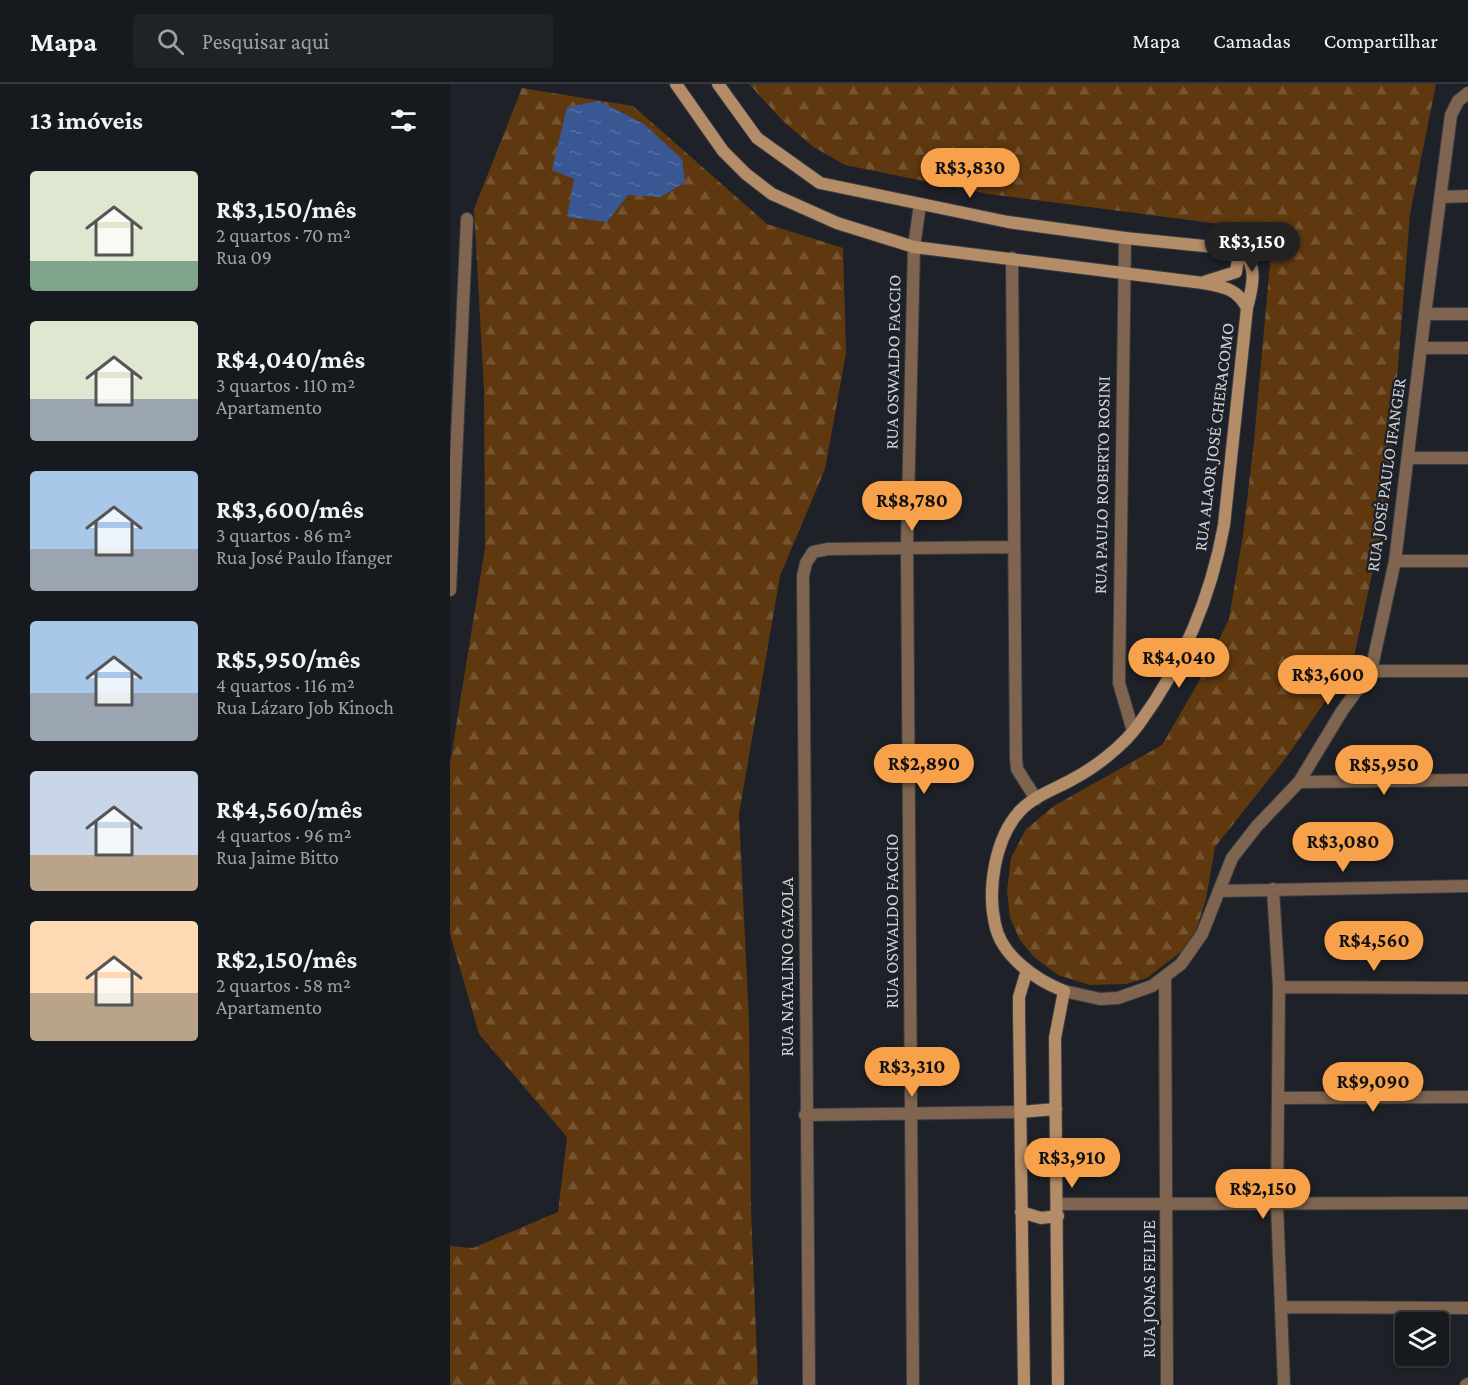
<!DOCTYPE html>
<html lang="pt">
<meta charset="utf-8">
<style>
:root{--surface:#161a1e;--page:#1f2327;--text:#f1f3f6;--muted:#9ea1a4;--line:#35383c;--accent:#f7a14a}
body{margin:0;font-family:"Crimson Pro",serif;background:var(--page);color:var(--text);height:100vh;display:flex;flex-direction:column;font-size:22px;white-space:nowrap}
*{box-sizing:border-box;margin:0}
p{font-size:20px;color:var(--muted)}
.icon{flex:none;width:33px;height:33px;fill:none;stroke:currentColor;stroke-width:2;stroke-linecap:round;stroke-linejoin:round}
.map{position:relative;flex:1;overflow:hidden}
.side{display:flex;flex-direction:column;background:var(--surface);width:450px}
.side>*{flex:none}
.tools{position:absolute;left:945px;top:1228px;display:grid;gap:12px}
.tools a{display:grid;place-items:center;width:54px;height:54px;border-radius:6px;background:var(--surface);box-shadow:0 3px 9px #0003,0 0 0 2px var(--line);font-size:30px}
.price{position:absolute;translate:-50% -51px;padding:0 14px;border-radius:21px;background:var(--accent);color:#111;font-size:20px;line-height:39px;filter:drop-shadow(0 2px 3px #0008)}
.price::after{content:'';position:absolute;left:50%;top:36px;width:18px;height:14px;margin-left:-9px;background:inherit;clip-path:polygon(0 0,100% 0,50% 100%)}
.price.selected{background:#222;color:#fff}
ul{padding:0;list-style:none}
li{display:flex;align-items:center;gap:18px;height:150px;padding:0 30px}
li span{display:grid;place-items:center;flex:none;width:168px;height:120px;border-radius:6px;color:#555}
li>.icon{margin-inline-start:auto}
span .icon{width:72px;height:72px;fill:#fffc;stroke-width:1}
li b{font-size:26px}
h2{display:flex;justify-content:space-between;align-items:center;height:72px;padding:0 30px;font-size:26px}
header{display:flex;align-items:center;gap:36px;box-sizing:border-box;height:84px;padding:0 30px;background:var(--surface);border-bottom:2px solid var(--line)}
header strong{font-size:28px}
nav{display:flex;gap:33px;margin-inline-start:auto;font-size:21px}
.search{width:420px;height:54px;background:var(--page);display:flex;align-items:center;gap:15px;box-sizing:border-box;padding:0 21px;border-radius:6px;color:var(--muted);font-size:22px}
main{display:flex;flex:1;min-height:0}
.map>svg:first-child{display:block}
.forest{fill:url(#forest-firs)}
.water{fill:url(#water-ripples)}
.lines{fill:none;stroke-linecap:round;stroke-linejoin:round}
.minor-casing{stroke:#3a3e44;stroke-width:14}
.tertiary-casing{stroke:#3a3e44;stroke-width:14}
.secondary-casing{stroke:#3a3e44;stroke-width:14}
.minor{stroke:#7f654f;stroke-width:12}
.tertiary{stroke:#7f654f;stroke-width:12}
.secondary{stroke:#b48c67;stroke-width:12}
.labels{text-anchor:middle;stroke-width:5;stroke-linejoin:round;paint-order:stroke}
.street-label{font-size:18px;fill:#cfd1d6;stroke:#1e2228}
</style>
<header>
<strong>Mapa</strong>
<div class="search"><svg class="icon" aria-label="search" viewBox="0 0 24 24"><circle cx="10" cy="10" r="6"/><path d="M15 15l6 6"/></svg>Pesquisar aqui</div>
<nav><a>Mapa</a><a>Camadas</a><a>Compartilhar</a></nav>
</header>
<main>
<section class="side">
<h2>13 imóveis<svg class="icon" aria-label="filters" viewBox="0 0 24 24"><path d="M4 7h16M4 17h16"/><circle cx="9" cy="7" r="2"/><circle cx="15" cy="17" r="2"/></svg></h2>
<ul>
<li><span style="background:linear-gradient(#dfe7d0 75%,#7fa58c 0)"><svg class="icon" aria-label="home" viewBox="0 0 24 24"><path d="M3 11l9-7 9 7M6 9v11h12V9"/></svg></span><div><b>R$3,150/mês</b><p>2 quartos · 70 m²</p><p>Rua 09</p></div></li>
<li><span style="background:linear-gradient(#dfe7d0 65%,#9aa5b1 0)"><svg class="icon" aria-label="home" viewBox="0 0 24 24"><path d="M3 11l9-7 9 7M6 9v11h12V9"/></svg></span><div><b>R$4,040/mês</b><p>3 quartos · 110 m²</p><p>Apartamento</p></div></li>
<li><span style="background:linear-gradient(#a9c7e8 65%,#9aa5b1 0)"><svg class="icon" aria-label="home" viewBox="0 0 24 24"><path d="M3 11l9-7 9 7M6 9v11h12V9"/></svg></span><div><b>R$3,600/mês</b><p>3 quartos · 86 m²</p><p>Rua José Paulo Ifanger</p></div></li>
<li><span style="background:linear-gradient(#a9c7e8 60%,#9aa5b1 0)"><svg class="icon" aria-label="home" viewBox="0 0 24 24"><path d="M3 11l9-7 9 7M6 9v11h12V9"/></svg></span><div><b>R$5,950/mês</b><p>4 quartos · 116 m²</p><p>Rua Lázaro Job Kinoch</p></div></li>
<li><span style="background:linear-gradient(#c9d6e8 70%,#b9a48a 0)"><svg class="icon" aria-label="home" viewBox="0 0 24 24"><path d="M3 11l9-7 9 7M6 9v11h12V9"/></svg></span><div><b>R$4,560/mês</b><p>4 quartos · 96 m²</p><p>Rua Jaime Bitto</p></div></li>
<li><span style="background:linear-gradient(#ffd9b3 60%,#b9a48a 0)"><svg class="icon" aria-label="home" viewBox="0 0 24 24"><path d="M3 11l9-7 9 7M6 9v11h12V9"/></svg></span><div><b>R$2,150/mês</b><p>2 quartos · 58 m²</p><p>Apartamento</p></div></li>
</ul>
</section>
<div class="map">
<svg width="1018" height="1301" viewBox="0 0 1018 1301">
<defs>
<pattern id="forest-firs" width="22" height="20" patternUnits="userSpaceOnUse" patternTransform="scale(1.5)"><rect width="22" height="20" fill="#5f380f"/><path d="M5 1l3.5 6h-7zM16 11l3.5 6h-7z" fill="#755431"/></pattern>
<pattern id="water-ripples" width="26" height="14" patternUnits="userSpaceOnUse" patternTransform="scale(1.5)"><rect width="26" height="14" fill="#395793"/><path d="M2 4q2-2 4 0t4 0M15 11q2-2 4 0t4 0" fill="none" stroke="#556ea1"/></pattern>
</defs>
<rect width="100%" height="100%" fill="#1e2228"/>
<path class="forest" d="M299 0H986L960 130 937 422 903 577 838 671 765 763 756 815 746 846 732 867 697 894 676 900 640 901 608 891 584 873 570 856 560 834 557 807 561 774 576 745 604 722 712 661 747 601 779 535 793 451 804 357 823 147 539 110 395 81 362 62 333 37Z
M72 4 183 22 317 140 393 164 396 269 375 385 330 492 289 730 299 937 301 1125 308 1301H0V1162L23 1164 108 1128 117 1053 29 950 0 850V680L35 464 34 306 24 125Z"/>
<path class="water" d="M149 17 194 40 232 75 235 98 211 113 178 111 157 138 117 133 124 95 102 86 117 23Z"/>
<g class="lines">
<g class="minor-casing">
<path id="minor" d="M991 113 1018 112
M675 154 669 599 683 647
M562 174 566 674 567 685 586 715
M975 230 1001 31 1008 17 1018 9
M959 374H1018
M945 477H1018
M0 506 17 135
M921 587H1018
M849 698 1018 696
M823 805 829 903 827 1121 834 1301
M769 807 1018 802
M715 894 717 1301
M829 903 1018 904
M829 1014 1018 1013
M355 1031 570 1028
M608 1120 1018 1119
M831 1223 1018 1224
M359 1301 353 492 356 479 363 468 378 465 563 463
M463 1301 457 463 464 163 470 120
M1016 1301 1018 1300"/>
</g>
<g class="tertiary-casing">
<path id="tertiary" d="M971 264H1018
M614 907 650 915 668 914 702 902 731 880 752 850 782 774 807 742 849 698 892 627 921 587 945 477 975 230H1018"/>
</g>
<g class="secondary-casing">
<path id="secondary" d="M226 0 273 67 296 90 322 110 387 139 464 163 753 199C773 203 787 204 797 224
M268 0 307 54 370 99 558 138 675 154 784 165C810 174 803 202 797 224L774 441C761 513 732 581 689 640 674 661 646 683 623 695 606 705 583 712 569 728 545 755 537 805 545 840 551 872 586 896 614 907L605 954 608 1301
M754 198 786 188 788 174 775 165
M570 1028 606 1025
M571 1128 591 1134 608 1132
M574 1301 569 929V913L577 886"/>
</g>
<use href="#minor" class="minor"/>
<use href="#tertiary" class="tertiary"/>
<use href="#secondary" class="secondary"/>
</g>
<g class="labels">
<g class="street-label">
<text transform="translate(443 278) rotate(-89)" y="6">RUA OSWALDO FACCIO</text>
<text transform="translate(764 353) rotate(-83)" y="6">RUA ALAOR JOSÉ CHERACOMO</text>
<text transform="translate(936 391) rotate(-82)" y="6">RUA JOSÉ PAULO IFANGER</text>
<text transform="translate(652 401) rotate(-89)" y="6">RUA PAULO ROBERTO ROSINI</text>
<text transform="translate(442 837) rotate(-90)" y="6">RUA OSWALDO FACCIO</text>
<text transform="translate(337 883) rotate(-90)" y="6">RUA NATALINO GAZOLA</text>
<text transform="translate(699 1205) rotate(-90)" y="6">RUA JONAS FELIPE</text>
</g>
</g>
</svg>
<div class="tools">
<a><svg class="icon" aria-label="layers" viewBox="0 0 24 24"><path d="M12 4l9 5-9 5-9-5zM3 14l9 5 9-5"/></svg></a>
</div>
<b class="price" style="left:520px;top:115px">R$3,830</b>
<b class="price selected" style="left:802px;top:189px">R$3,150</b>
<b class="price" style="left:462px;top:448px">R$8,780</b>
<b class="price" style="left:729px;top:605px">R$4,040</b>
<b class="price" style="left:878px;top:622px">R$3,600</b>
<b class="price" style="left:474px;top:711px">R$2,890</b>
<b class="price" style="left:934px;top:712px">R$5,950</b>
<b class="price" style="left:893px;top:789px">R$3,080</b>
<b class="price" style="left:924px;top:888px">R$4,560</b>
<b class="price" style="left:462px;top:1014px">R$3,310</b>
<b class="price" style="left:923px;top:1029px">R$9,090</b>
<b class="price" style="left:622px;top:1105px">R$3,910</b>
<b class="price" style="left:813px;top:1136px">R$2,150</b>
</div>
</main>
